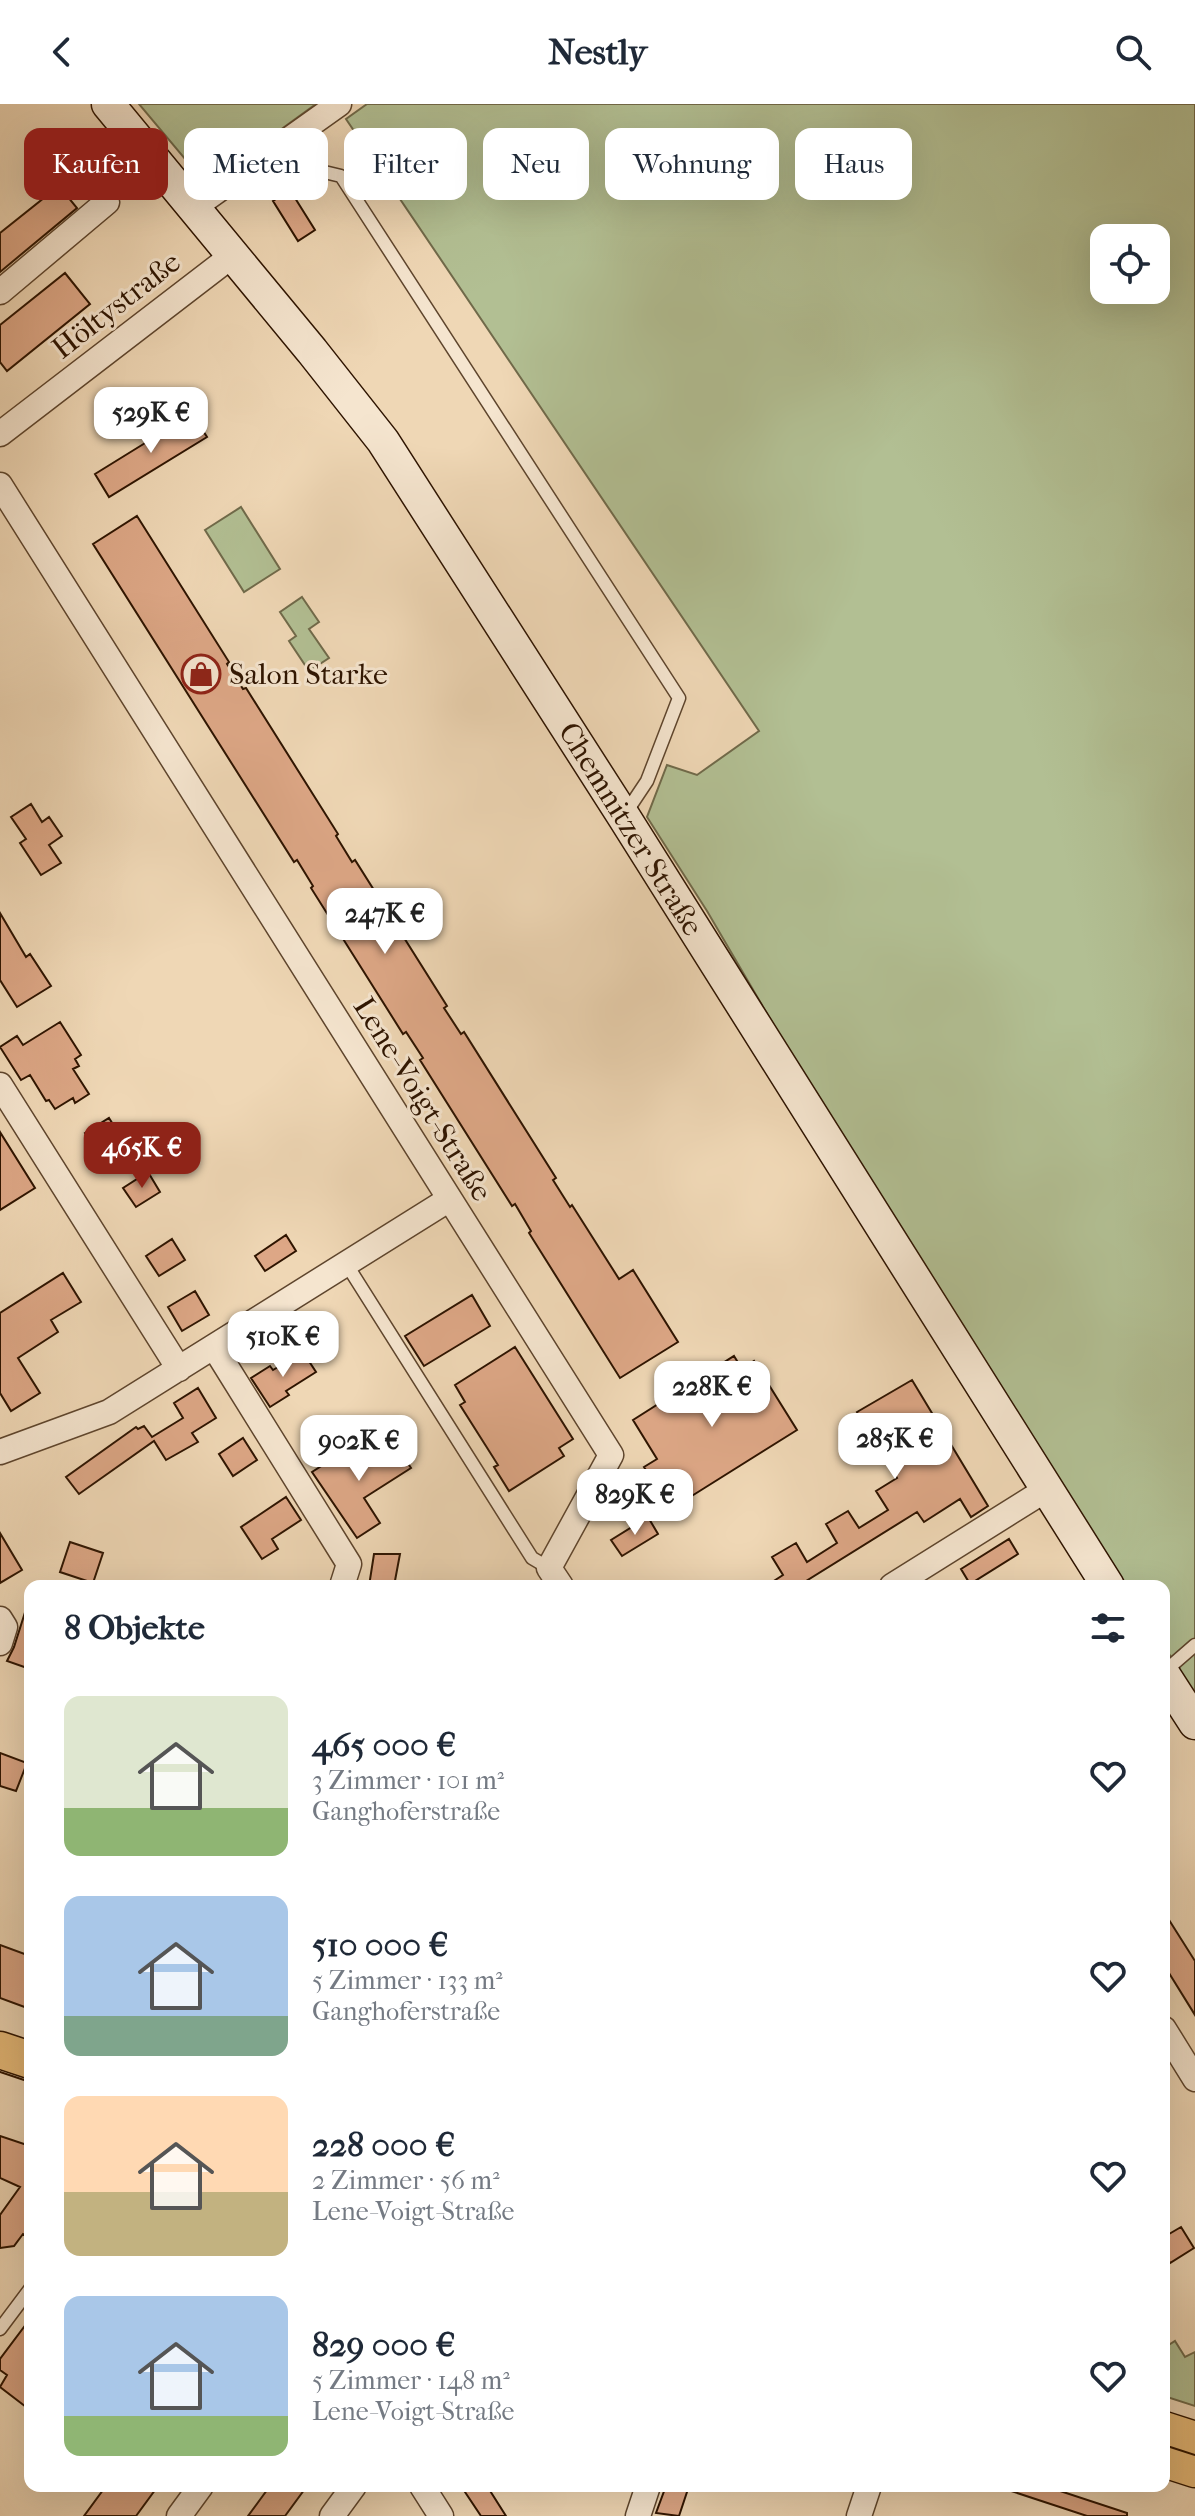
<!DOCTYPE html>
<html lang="de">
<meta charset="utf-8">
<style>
:root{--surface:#fff;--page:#f2f2f3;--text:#1f2937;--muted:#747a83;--accent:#8f2418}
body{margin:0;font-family:"IM FELL French Canon",serif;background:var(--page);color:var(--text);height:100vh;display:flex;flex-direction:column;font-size:30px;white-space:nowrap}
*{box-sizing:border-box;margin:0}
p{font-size:26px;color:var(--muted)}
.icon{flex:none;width:44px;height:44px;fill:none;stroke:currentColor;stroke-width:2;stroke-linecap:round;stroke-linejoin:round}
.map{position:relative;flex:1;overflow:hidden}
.panel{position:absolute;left:24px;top:1476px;width:1146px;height:912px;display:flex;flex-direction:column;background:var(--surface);border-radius:16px;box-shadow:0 8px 32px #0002}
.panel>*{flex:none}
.banner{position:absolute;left:24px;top:24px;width:1148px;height:72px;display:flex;gap:16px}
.fabs{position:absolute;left:1090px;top:120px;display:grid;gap:16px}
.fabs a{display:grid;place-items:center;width:80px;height:80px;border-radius:16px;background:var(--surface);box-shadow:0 8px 32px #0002;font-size:40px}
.price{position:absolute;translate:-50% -68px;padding:0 18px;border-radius:16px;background:#fff;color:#222;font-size:26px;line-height:52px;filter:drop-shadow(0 2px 4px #0008)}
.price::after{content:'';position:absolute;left:50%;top:48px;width:24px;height:18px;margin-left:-12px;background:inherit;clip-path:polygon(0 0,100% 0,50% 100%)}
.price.selected{background:var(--accent);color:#fff}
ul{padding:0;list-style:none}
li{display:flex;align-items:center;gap:24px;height:200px;padding:0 40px}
li span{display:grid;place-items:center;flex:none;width:224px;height:160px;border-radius:16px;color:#555}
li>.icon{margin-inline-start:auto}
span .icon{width:96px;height:96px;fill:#fffc;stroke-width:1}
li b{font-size:34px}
h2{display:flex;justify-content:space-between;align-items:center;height:96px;padding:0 40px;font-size:34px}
.chip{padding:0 28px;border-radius:16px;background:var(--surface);box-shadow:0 8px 32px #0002;font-size:28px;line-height:72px}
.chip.selected{background:var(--accent);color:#fff}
header{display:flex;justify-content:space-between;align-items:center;height:104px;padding:0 40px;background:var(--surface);font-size:36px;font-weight:800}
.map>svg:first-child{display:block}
.green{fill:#b2bf93;stroke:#706a4a;stroke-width:2;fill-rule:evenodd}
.building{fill:#dda786;stroke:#2e1400;stroke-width:2}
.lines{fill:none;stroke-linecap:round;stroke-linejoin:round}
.service-casing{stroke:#5e452d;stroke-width:15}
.minor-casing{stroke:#5e452d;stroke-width:27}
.secondary-casing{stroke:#2e1400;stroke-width:35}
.primary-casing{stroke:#2e1400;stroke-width:39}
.service{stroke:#f5e5cf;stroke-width:12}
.minor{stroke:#f5e5cf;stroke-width:24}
.secondary{stroke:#f5e5cf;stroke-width:32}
.primary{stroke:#e8bc7a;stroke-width:36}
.tram{stroke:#2e1400;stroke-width:2}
.labels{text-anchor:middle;stroke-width:6;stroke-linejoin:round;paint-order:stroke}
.street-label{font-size:30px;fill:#2e1400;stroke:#f5e5cf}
.poi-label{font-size:30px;fill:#2e1400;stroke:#f5e5cf;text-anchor:start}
</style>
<header><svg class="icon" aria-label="back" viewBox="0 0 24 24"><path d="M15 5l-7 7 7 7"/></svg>Nestly<svg class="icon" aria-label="search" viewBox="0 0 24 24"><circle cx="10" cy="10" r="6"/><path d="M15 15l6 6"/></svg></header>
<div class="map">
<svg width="1195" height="2412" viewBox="0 0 1195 2412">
<rect width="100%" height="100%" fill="#efd7b5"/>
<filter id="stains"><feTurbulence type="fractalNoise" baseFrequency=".0025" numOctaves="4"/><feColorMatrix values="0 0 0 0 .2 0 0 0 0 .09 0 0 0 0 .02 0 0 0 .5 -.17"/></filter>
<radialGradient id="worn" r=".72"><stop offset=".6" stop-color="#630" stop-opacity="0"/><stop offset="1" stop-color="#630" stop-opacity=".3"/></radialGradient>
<path class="green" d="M139 0H316L206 80Z
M367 0H1195V1591L1164 1542V1482H1126L776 925 707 807 647 713 667 661 697 671 759 627 346 15ZM1104 134H1156V186H1104Z
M241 403 280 465 244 488 205 426Z
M302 493 319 518 309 525 329 554 309 567 289 537 296 532 280 508Z
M1175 2237 1185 2253 1195 2248V2302L1164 2292V2244Z"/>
<path class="building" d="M59 82 77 104 0 168V129Z
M290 86 315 126 298 137 273 97Z
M65 169 90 200 7 267 0 258V221Z
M192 310 207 333 109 393 95 370Z
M137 412 229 558 227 560 243 585 246 584 338 730 336 732 352 758 355 756 447 902 444 904 461 930 464 928 556 1074 553 1076 570 1103 572 1101 619 1175 633 1166 678 1238 620 1274 529 1129 531 1127 515 1100 512 1102 420 956 423 954 406 928 403 930 311 784 313 782 297 756 294 758 93 440Z
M31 700 42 718 49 713 62 732 49 741 61 759 41 771 20 739 26 735 11 713Z
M0 809 26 853 30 850 51 882 17 903 0 876Z
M60 918 81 951 75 955 79 962 73 965 89 990 75 999 73 994 55 1005 49 996 46 997 30 971 21 976 0 943 17 932 23 941Z
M109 1014 124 1038 100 1054 85 1029Z
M0 1028 35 1084 0 1106Z
M148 1068 160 1088 136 1103 123 1084Z
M286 1131 296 1147 265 1167 255 1152Z
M172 1135 185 1156 159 1172 146 1152Z
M63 1169 81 1198 51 1216 58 1228 18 1254 40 1289 11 1307 0 1289V1209Z
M195 1187 209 1211 182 1227 168 1203Z
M472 1191 490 1222 424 1262 405 1232Z
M515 1243 573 1335 559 1344 564 1352 509 1387 494 1363 498 1361 460 1301 465 1298 455 1281Z
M303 1248 316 1268 286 1287 289 1291 270 1303 251 1274 270 1262 273 1266Z
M734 1252 742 1265 754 1257 797 1326 671 1405 644 1363 657 1355 633 1316Z
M912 1276 988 1402 971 1413 960 1395 924 1418 917 1408 798 1482H766L783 1471 772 1453 796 1439 807 1458 837 1439 826 1420 848 1407 859 1424 888 1406 876 1387 897 1374 857 1308Z
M198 1284 216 1314 192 1329 198 1338 166 1356 154 1337 79 1390 66 1373 136 1323 138 1325 144 1322 152 1333 183 1314 174 1299Z
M243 1334 257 1356 233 1372 219 1350Z
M356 1340 367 1357 395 1340 411 1364 364 1394 380 1419 357 1434 312 1368Z
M286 1393 301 1416 272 1435 278 1445 262 1455 241 1423Z
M648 1413 658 1430 622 1452 611 1436Z
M0 1429 22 1466 0 1479Z
M1009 1435 1018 1450 970 1480 961 1465Z
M70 1438 103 1449 93 1479 60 1468Z
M374 1450H400L394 1482H369Z
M28 1499 30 1500V1565L7 1557 14 1543Z
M0 1649 27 1659 16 1687 0 1682Z
M1164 1808 1195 1857V1911L1164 1861Z
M0 1841 30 1852V1905L0 1894Z
M0 2032 30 2042V2134L23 2130 14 2142 0 2144V2111L20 2083 0 2074Z
M1181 2123 1194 2144 1170 2159 1164 2149V2133Z
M30 2215V2306L0 2283 7 2271 0 2266V2255Z
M106 2382H158L136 2412H84Z
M270 2382H307L285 2412H248Z
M461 2382H487L506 2412H481Z
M666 2382H689L679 2412 656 2409Z
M1005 2382H1045L1127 2409V2412H1087L1005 2385Z"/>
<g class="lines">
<g class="service-casing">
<path id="service" d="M276 44 291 60 341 72 679 594 647 677 625 710
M347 1161 532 1454 549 1464
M1164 1568 1195 1541
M0 2225 30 2185"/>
</g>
<g class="minor-casing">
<path id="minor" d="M193 104 339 0
M0 188 107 98
M0 330 233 151
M0 381 611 1351 549 1464 561 1482
M0 981 179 1265
M214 1243 349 1460 342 1482
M0 1348 109 1308 448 1096
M892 1482 1047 1385
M0 1515 5 1523 0 1539
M1164 1925 1195 1975
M422 2382 441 2412
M179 2412 201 2382
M332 2412 354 2382
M638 2412 648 2382
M859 2412 869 2382"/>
</g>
<g class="secondary-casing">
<path id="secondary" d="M108 0 312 247 383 337 624 713 1108 1482
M1164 1571 1195 1619"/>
</g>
<g class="primary-casing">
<path id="primary" d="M0 1946 30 1956
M1164 2326 1195 2336
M1164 2355 1195 2365"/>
</g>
<use href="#service" class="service"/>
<use href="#minor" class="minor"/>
<use href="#secondary" class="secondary"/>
<use href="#primary" class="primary"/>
<path class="tram" d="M0 1968 30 1978
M1164 2341 1195 2351"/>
</g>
<defs>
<g id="shop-ring" transform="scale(2)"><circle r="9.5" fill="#f5e5cf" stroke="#8f2418" stroke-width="1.5"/><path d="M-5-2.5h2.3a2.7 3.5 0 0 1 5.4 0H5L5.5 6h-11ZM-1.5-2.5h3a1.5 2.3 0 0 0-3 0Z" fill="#8f2418"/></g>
</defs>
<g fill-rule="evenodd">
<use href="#shop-ring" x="201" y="570"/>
</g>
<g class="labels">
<g class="street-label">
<text transform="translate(116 201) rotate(-38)" y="10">Höltystraße</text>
<text transform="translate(631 725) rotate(58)" y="10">Chemnitzer Straße</text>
<text transform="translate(423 995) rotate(58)" y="10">Lene-Voigt-Straße</text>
</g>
<g class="poi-label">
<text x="229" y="580">Salon Starke</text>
</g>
</g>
<rect width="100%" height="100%" filter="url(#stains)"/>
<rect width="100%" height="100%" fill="url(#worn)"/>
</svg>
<div class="fabs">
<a><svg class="icon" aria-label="locate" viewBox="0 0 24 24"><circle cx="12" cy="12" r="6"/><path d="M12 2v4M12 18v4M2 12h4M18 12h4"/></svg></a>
</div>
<b class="price" style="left:151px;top:351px">529K €</b>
<b class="price" style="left:385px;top:852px">247K €</b>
<b class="price selected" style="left:142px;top:1086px">465K €</b>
<b class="price" style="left:283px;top:1275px">510K €</b>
<b class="price" style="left:712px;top:1325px">228K €</b>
<b class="price" style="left:895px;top:1377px">285K €</b>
<b class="price" style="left:359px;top:1379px">902K €</b>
<b class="price" style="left:635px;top:1433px">829K €</b>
<div class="banner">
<a class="chip selected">Kaufen</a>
<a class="chip">Mieten</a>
<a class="chip">Filter</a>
<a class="chip">Neu</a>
<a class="chip">Wohnung</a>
<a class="chip">Haus</a>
</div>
<section class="panel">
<h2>8 Objekte<svg class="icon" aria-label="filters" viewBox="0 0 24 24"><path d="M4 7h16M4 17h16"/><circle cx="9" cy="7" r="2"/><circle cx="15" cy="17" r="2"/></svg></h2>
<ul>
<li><span style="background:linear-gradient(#dfe7d0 70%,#8fb573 0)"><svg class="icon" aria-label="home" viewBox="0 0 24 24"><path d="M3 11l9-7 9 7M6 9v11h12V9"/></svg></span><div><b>465 000 €</b><p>3 Zimmer · 101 m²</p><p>Ganghoferstraße</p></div><svg class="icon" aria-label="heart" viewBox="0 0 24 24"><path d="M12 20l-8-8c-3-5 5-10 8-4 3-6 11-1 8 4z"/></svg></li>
<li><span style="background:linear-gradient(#a9c7e8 75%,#7fa58c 0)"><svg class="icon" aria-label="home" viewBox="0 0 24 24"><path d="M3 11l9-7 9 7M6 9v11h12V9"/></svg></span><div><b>510 000 €</b><p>5 Zimmer · 133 m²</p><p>Ganghoferstraße</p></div><svg class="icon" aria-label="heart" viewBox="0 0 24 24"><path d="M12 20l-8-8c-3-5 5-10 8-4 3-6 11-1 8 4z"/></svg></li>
<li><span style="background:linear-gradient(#ffd9b3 60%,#c2b280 0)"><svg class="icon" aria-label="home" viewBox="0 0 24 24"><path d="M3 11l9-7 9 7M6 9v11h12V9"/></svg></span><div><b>228 000 €</b><p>2 Zimmer · 56 m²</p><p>Lene-Voigt-Straße</p></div><svg class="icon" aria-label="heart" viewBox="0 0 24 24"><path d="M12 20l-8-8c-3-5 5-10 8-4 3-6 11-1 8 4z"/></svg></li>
<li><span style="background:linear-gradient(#a9c7e8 75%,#8fb573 0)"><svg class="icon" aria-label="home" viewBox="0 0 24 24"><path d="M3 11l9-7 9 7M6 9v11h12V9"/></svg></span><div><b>829 000 €</b><p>5 Zimmer · 148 m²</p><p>Lene-Voigt-Straße</p></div><svg class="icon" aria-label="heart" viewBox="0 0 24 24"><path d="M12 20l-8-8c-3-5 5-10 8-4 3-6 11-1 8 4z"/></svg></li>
</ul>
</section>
</div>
